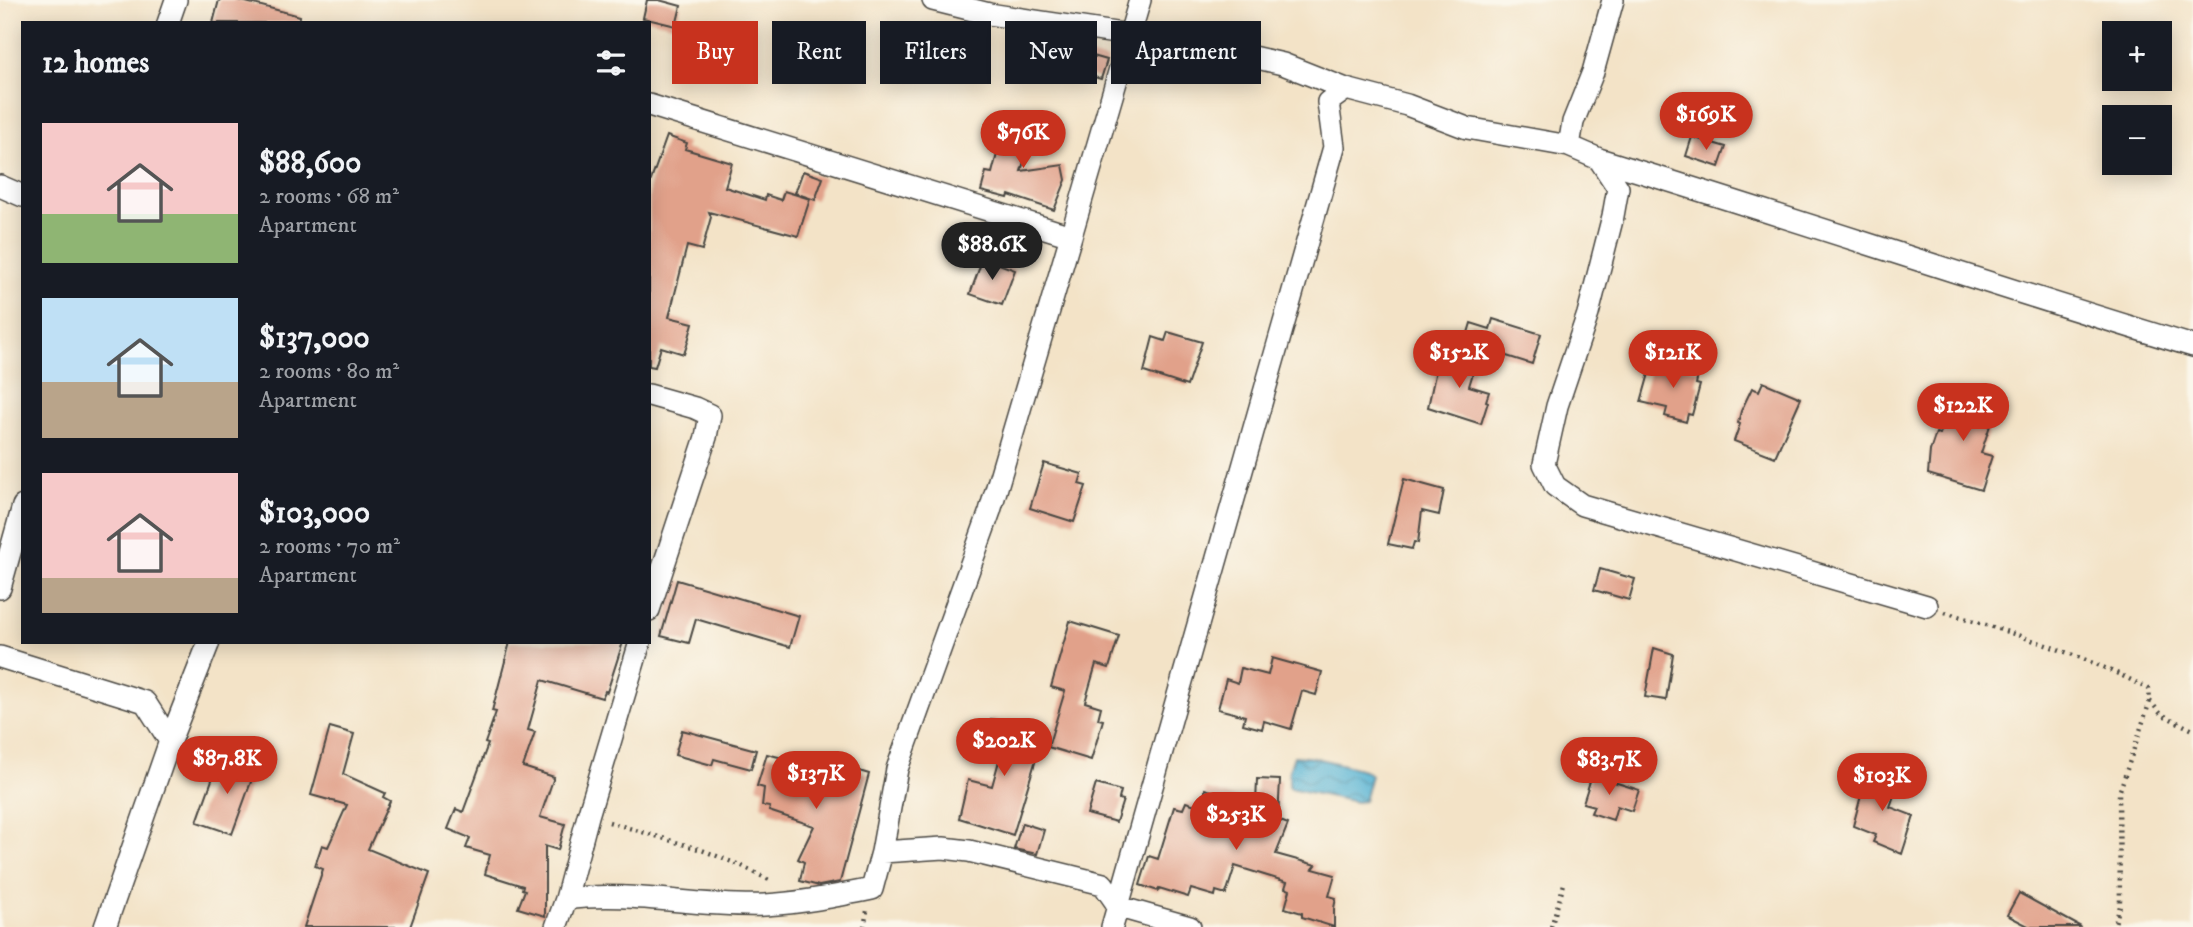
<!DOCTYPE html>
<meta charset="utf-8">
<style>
:root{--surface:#171b24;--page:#242831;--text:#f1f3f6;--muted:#9ea1a6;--accent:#c8321e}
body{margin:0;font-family:"IM FELL DW Pica",serif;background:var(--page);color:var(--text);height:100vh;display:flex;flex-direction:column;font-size:26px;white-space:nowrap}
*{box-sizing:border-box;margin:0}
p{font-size:23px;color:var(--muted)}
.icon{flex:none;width:38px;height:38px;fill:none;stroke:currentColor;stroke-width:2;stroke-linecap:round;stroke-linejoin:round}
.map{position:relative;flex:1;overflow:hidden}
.side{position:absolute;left:21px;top:21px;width:630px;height:623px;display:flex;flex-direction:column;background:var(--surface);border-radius:0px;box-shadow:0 4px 18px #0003}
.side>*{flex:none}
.hud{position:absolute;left:672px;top:21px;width:665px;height:63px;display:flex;gap:14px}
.fabs{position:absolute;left:2102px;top:21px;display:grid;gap:14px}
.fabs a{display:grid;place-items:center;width:70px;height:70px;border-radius:0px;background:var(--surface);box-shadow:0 4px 18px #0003;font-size:35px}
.price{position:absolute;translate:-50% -60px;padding:0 16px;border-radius:24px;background:var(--accent);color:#fff;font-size:23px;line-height:46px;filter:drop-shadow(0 2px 4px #0008)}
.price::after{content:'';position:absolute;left:50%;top:42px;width:21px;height:16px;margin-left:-10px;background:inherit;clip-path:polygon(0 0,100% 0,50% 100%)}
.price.current{background:#222;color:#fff}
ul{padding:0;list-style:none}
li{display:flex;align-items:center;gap:21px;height:175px;padding:0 21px}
li span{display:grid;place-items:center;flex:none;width:196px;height:140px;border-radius:0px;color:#555}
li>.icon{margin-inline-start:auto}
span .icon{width:84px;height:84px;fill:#fffc;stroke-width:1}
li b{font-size:30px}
h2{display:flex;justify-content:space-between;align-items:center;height:84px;padding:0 21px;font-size:30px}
.chip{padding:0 24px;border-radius:0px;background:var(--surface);box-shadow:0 4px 18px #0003;font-size:24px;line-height:63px}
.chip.current{background:var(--accent);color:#fff}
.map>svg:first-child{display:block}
.water{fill:url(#water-waves);stroke:#406e7f;stroke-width:2}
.building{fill:#e1a18a}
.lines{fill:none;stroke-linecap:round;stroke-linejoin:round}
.street-casing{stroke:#494742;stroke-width:24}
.path{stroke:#494742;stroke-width:4.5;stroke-dasharray:2 5;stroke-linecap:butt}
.street{stroke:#fff;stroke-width:21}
</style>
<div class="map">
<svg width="2193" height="927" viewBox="0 0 2193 927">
<defs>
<pattern id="water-waves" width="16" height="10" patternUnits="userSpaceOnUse" patternTransform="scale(1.75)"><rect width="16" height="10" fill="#55b2d3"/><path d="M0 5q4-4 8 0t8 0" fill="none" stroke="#4791ab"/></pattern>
</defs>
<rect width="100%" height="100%" fill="#fbf7ec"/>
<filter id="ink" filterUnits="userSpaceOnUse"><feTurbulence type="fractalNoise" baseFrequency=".0143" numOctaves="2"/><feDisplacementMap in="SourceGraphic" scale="14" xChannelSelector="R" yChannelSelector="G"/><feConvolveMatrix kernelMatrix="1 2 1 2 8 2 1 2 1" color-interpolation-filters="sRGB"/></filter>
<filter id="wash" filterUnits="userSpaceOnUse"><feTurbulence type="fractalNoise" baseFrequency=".00686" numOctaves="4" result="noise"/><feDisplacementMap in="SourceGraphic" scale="28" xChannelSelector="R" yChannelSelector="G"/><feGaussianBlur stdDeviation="1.57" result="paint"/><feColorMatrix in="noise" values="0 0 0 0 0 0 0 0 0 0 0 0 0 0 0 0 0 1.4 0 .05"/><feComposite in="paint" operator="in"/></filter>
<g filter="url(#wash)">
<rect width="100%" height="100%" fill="#f3e3c7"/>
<path class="water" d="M1294 756 1316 758 1364 770 1371 775 1364 801 1356 802 1289 788V771Z"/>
<g id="blocks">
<path class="building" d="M219 0H238L300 16 299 23H213Z
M647 0H659L681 6 676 26 643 18Z
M1086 54 1107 60 1101 79 1080 73Z
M1007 116 1036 124 1021 171 1063 165 1066 180 1054 210 1009 195 1008 198 981 191 986 172 992 173Z
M667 136 687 143 685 149 732 163 725 187 765 200 766 195 781 200 784 191 810 199 798 236 709 212 711 217 702 250 687 246 669 317 693 323 687 345 684 354 661 347 655 367 649 366V186Z
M1692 137 1726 147 1719 167 1686 156Z
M803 171 823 178 815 200 795 193Z
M983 258 1015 270 1002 305 970 294Z
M1493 319 1541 334 1532 364 1465 343 1471 323 1490 329Z
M1168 332 1202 342 1187 386 1144 372 1153 337 1165 341Z
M1449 353 1478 357 1469 386 1489 392 1486 401 1488 402 1481 424 1428 407 1436 370 1446 372Z
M1659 361 1699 371 1696 384 1700 385 1692 415 1688 414 1686 422 1665 416 1667 408 1641 402 1650 370 1656 372Z
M1763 382 1801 398 1775 457 1734 441 1740 424 1738 423 1741 411 1752 388 1759 391Z
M1953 393 1996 407 1981 453 1992 456 1981 490 1928 474 1930 451 1936 433 1940 434Z
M1044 463 1082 474 1079 484 1086 486 1074 522 1030 508Z
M1404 479 1444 490 1439 515 1422 511 1418 543 1414 542 1412 549 1388 544Z
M1600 569 1635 579 1629 600 1594 590Z
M677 580 799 616 790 647 696 619 689 643 661 636Z
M1070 621 1119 636 1109 668 1096 664 1085 702 1101 707 1098 719 1103 720 1091 760 1048 747 1065 691 1051 687Z
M510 642H623L607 692 605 691 602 698 542 680 528 730 535 732 523 767 554 777 540 817 565 824 558 850 545 846V916L518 908 525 890 522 889 523 886 485 874 490 855 466 848 470 838 448 829 456 809 463 812 488 744 485 743 496 712 492 711Z
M1654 648 1673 654 1666 700 1645 697Z
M1272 658 1322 672 1316 695 1302 691 1291 729 1264 721 1262 729 1243 724 1245 716 1218 709 1226 679 1238 683 1241 668 1268 675Z
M991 719 1044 733 1013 835 959 818 968 780 992 786 1002 750 983 745Z
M330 727 354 734 343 774 385 793 383 797 390 801 368 849 429 874 410 927H304L323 869 315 866 322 845 328 847 347 805 311 795Z
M682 730 756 750 751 769 714 759 712 765 675 755Z
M767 754 841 773 843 766 869 774 840 882 819 886 800 881 804 862 798 859 814 826 769 811 770 807 762 806 764 788 757 786Z
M228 758 256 768 232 834 197 822 218 763 226 766Z
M1865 770 1899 781 1890 807 1914 816 1902 854 1873 842 1876 835 1853 826 1863 788 1859 787Z
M1592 775 1639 790 1632 811 1617 806 1613 820 1591 813 1594 806 1583 803Z
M1257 779 1280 780 1278 820 1288 824 1276 854 1316 865 1313 869 1335 875 1329 896 1336 898 1334 908V927L1302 917V913L1285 908 1290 890 1285 888 1287 882 1235 866 1226 894 1216 891 1215 896 1191 889 1188 897 1159 888 1158 891 1140 885 1149 856 1158 859 1174 807 1183 809 1186 802 1205 808V789L1256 804Z
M1096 784 1121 791 1119 799 1123 800 1116 822 1087 814Z
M1022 823 1044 830 1037 854 1014 849Z
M2019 893 2081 927H2030L2007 915Z"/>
</g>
</g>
<g filter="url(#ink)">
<use href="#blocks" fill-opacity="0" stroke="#494742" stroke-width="2"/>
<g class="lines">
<g class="street-casing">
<path id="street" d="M933 0 989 14 1209 47 1283 64 1346 89
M168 23 176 0
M1569 146 1573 122 1593 72 1613 0
M1599 159 1618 188 1613 216 1588 314 1557 406 1544 464 1555 486 1582 505 1927 606
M0 186 23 196
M1071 236 1140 0
M649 395 695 408 710 415 706 437 649 610
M0 588 23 506
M0 657 145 702 170 741
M882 852 943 848 969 851 1103 884 1119 907 1190 927
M566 899C632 890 699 908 765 905 801 903 837 896 872 889L882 852 897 769 990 511 1071 236 649 105
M105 927 170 741 209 642
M556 927 566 899 588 816 640 642
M1112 927 1334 147 1328 102 1346 89 1407 105 1467 128 1569 146 1599 159C1798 220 1994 286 2193 346"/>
</g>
<path class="path" d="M1945 612C2015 634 2084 655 2149 689L2150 701 2119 793 2120 906 2114 927
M2150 701 2161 714 2193 730
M609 822 702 850 742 866 771 881
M864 927 867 911
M1551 927 1564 884"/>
<use href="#street" class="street"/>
</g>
</g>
</svg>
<div class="fabs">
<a>+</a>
<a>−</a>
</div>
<b class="price" style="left:1706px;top:152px">$169K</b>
<b class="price" style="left:1023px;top:170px">$76K</b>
<b class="price current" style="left:992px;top:282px">$88.6K</b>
<b class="price" style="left:1459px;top:390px">$152K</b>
<b class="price" style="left:1673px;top:390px">$121K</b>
<b class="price" style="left:1963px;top:443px">$122K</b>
<b class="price" style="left:1004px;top:778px">$202K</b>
<b class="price" style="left:227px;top:796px">$87.8K</b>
<b class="price" style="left:1609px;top:797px">$83.7K</b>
<b class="price" style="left:816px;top:811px">$137K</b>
<b class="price" style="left:1882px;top:813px">$103K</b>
<b class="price" style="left:1236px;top:852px">$253K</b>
<div class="hud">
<a class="chip current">Buy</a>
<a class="chip">Rent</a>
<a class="chip">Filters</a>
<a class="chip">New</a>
<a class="chip">Apartment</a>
</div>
<section class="side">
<h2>12 homes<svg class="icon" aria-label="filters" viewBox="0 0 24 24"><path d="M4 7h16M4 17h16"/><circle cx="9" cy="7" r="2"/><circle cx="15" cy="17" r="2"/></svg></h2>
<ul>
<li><span style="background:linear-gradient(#f6c9c9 65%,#8fb573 0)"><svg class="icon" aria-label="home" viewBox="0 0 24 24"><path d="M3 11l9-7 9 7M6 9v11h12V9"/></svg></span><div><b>$88,600</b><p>2 rooms · 68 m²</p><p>Apartment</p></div></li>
<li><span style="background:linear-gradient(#bfe0f5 60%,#b9a48a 0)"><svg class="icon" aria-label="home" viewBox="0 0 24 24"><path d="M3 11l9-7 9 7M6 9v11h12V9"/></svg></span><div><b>$137,000</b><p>2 rooms · 80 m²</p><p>Apartment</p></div></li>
<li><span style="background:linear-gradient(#f6c9c9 75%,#b9a48a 0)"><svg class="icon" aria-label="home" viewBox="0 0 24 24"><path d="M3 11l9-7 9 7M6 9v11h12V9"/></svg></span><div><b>$103,000</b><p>2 rooms · 70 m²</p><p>Apartment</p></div></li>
</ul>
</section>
</div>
